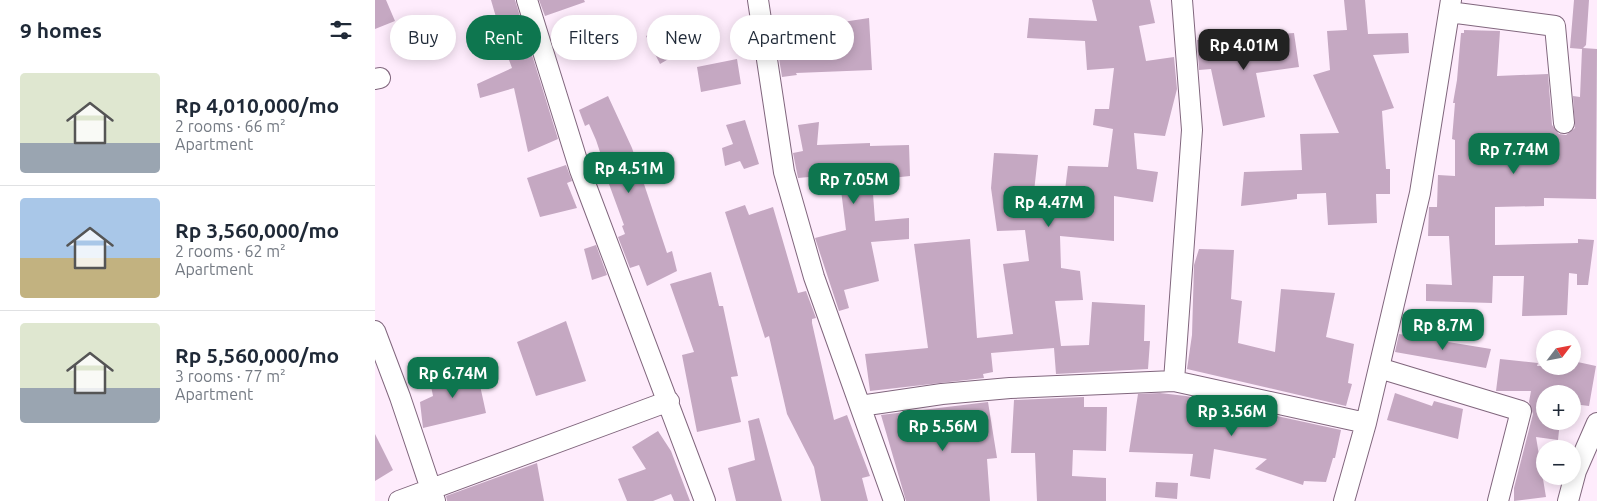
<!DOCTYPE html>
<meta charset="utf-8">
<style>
:root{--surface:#fff;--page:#f6f6f7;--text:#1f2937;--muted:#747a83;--line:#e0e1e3;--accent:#0e764f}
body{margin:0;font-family:Ubuntu,sans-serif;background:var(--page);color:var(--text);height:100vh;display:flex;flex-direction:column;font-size:19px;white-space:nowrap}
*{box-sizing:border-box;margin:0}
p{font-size:16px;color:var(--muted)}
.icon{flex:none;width:28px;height:28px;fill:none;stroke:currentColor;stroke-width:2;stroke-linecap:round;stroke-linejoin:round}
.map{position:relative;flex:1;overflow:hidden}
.panel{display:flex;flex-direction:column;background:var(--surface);width:375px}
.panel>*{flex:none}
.top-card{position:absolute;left:15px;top:15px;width:475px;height:45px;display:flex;gap:10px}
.needle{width:32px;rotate:58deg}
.buttons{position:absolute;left:1161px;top:330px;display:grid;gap:10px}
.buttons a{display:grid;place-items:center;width:45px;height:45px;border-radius:50%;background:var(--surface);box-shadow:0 2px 12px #0003;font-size:25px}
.price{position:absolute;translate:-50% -42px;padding:0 11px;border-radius:10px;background:var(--accent);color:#fff;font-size:16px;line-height:32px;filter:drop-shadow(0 1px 2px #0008)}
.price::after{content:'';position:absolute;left:50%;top:30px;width:15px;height:11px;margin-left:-8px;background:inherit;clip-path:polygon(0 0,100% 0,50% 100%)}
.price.selected{background:#222;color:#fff}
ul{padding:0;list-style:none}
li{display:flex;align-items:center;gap:15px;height:125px;padding:0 20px}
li+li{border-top:1px solid var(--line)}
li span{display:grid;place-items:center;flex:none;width:140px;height:100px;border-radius:5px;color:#555}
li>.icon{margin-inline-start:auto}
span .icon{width:60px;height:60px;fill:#fffc;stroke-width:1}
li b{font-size:21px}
h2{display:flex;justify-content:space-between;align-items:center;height:60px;padding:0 20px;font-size:21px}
.tag{padding:0 18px;border-radius:22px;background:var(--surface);box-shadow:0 2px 12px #0003;font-size:18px;line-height:45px}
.tag.selected{background:var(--accent);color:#fff}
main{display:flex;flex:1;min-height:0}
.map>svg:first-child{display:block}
.building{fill:#c5a8c2}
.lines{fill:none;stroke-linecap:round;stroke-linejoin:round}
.minor-casing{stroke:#80667d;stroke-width:22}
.minor{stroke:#fff;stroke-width:20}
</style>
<main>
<section class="panel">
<h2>9 homes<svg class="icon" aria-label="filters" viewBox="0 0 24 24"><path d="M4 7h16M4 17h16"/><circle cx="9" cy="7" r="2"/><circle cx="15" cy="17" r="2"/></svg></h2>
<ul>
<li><span style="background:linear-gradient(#dfe7d0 70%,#9aa5b1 0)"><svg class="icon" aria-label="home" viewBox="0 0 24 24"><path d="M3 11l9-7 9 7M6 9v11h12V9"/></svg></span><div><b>Rp 4,010,000/mo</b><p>2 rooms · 66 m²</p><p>Apartment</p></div></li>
<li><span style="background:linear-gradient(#a9c7e8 60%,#c2b280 0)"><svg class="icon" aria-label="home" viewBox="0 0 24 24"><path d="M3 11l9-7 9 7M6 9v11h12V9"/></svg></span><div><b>Rp 3,560,000/mo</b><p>2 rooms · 62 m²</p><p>Apartment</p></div></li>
<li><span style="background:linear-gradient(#dfe7d0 65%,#9aa5b1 0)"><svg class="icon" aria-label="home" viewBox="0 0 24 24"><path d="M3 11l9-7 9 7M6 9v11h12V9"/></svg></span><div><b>Rp 5,560,000/mo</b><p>3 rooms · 77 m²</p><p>Apartment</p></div></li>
</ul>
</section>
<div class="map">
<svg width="1222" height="501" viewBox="0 0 1222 501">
<rect width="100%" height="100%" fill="#feecfc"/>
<path class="building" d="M0 0H11L20 21 0 29Z
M116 0H140L183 139 153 152 139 88 105 98 102 84 137 68 121 25 123 24Z
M164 0H209L210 2 170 16Z
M717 0H775L780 23 764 26 771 61 799 57 802 89 790 136 759 133 762 169 783 172 778 202 739 196V241L685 236 686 268 705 271 708 300 680 301 686 346 714 345 717 302 770 305 769 341H775L773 369 681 374 679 348 616 353 618 372 608 374 609 378 495 391 490 354 553 348 539 244 595 239 602 338 638 334 628 264 654 261 650 230 622 231 616 188 619 153 663 155 658 201 689 198 693 166 733 167 738 129 718 125 720 109H734L739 68 712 70 710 41 652 38 654 18 722 21Z
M969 0H990L993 34 1033 33 1034 53 998 55 1019 108 1007 111 1011 169H1015V194H1001L1002 223 953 225 951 193 922 194V199L866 206 869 172 927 170 925 134 964 133 938 75 955 70 952 31 972 30Z
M1199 0H1214L1211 45 1208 48 1222 49 1221 199 1169 198V206L1120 207V245L1203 243V239L1219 240 1213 285H1202V274L1194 273 1192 315 1147 316 1149 276H1118L1117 303 1051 301V284L1077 285 1074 236H1053L1054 207H1062L1063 175 1080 176V140L1077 139 1080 103H1078L1082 80 1086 33H1089V30L1125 31 1122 76 1173 74 1177 125 1184 134 1191 135 1200 128 1198 96 1205 97 1207 49 1195 48Z
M494 18 497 70 421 73 422 75 407 77 399 27 447 21 448 25Z
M289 27 302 54 285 64 271 36Z
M919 33 924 67 881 73 890 117 848 126 836 69 824 70 822 40Z
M362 59 366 84 326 92 322 67Z
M233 96 257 148 292 253 297 251 302 271 272 286 264 265 255 268 243 237 250 234 247 226 249 225 227 165 229 164 221 140 214 124 210 126 204 110Z
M370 120 384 164 369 169 365 161 350 166 347 148 358 144 351 125Z
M444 122 442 145 495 143V146L534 145 535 176 497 180 500 221 534 218V239L496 242 504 281 469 290 474 308 464 311 440 238 471 230 464 174 440 176 439 181 435 182 434 177 423 178 418 153 428 151 423 125Z
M191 165 197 181 192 183 202 208 165 217 152 178Z
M370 205 374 215 398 207 423 293 431 291 441 318 437 319V323L459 420 472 415 495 476 487 478 493 501H446L439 467 412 414 394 336 390 338 350 212Z
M221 245 232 275 217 280 209 249Z
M824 249 859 250 856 299 867 301 863 343 900 352 906 289 960 293 951 337 979 344 973 383 977 384 971 406 812 369 817 335 819 265Z
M336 272 344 306H348L363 376 356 377 366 422 322 432 307 355 319 352 295 284Z
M191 321 211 381 161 396 142 342Z
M1024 334 1116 349 1111 368 1020 352Z
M1125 359 1163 363 1162 366H1198V361L1221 366 1214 406 1198 404V394H1170V421H1185L1183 440 1161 437 1171 497 1139 501V488L1158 414 1154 402 1156 391H1121Z
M101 367 111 413 48 428 45 402 58 396 55 381Z
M785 393 811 396 966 430 960 458H958L951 482 929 481 928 485 880 469 892 459 839 449 835 479 815 476 818 454 754 452 763 394Z
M1020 393 1057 406 1059 401 1088 409 1083 439 1012 420Z
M709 397V407H732L731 451 698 450 697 476 731 478V501H662L660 453H636L639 400Z
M613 402 622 458 612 459 615 501H531L506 415Z
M384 418 407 501H361L353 468 380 460 373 421Z
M283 431 296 451 315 501H299L296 494 278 501H252L243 479 271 469 257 447Z
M0 434 18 470 0 481Z
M162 463 169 501H72L71 496Z
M781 482 803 483 802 499 780 497Z"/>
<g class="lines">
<g class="minor-casing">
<path id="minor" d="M152 0 205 170 330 501
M383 0 409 172 439 277 519 501
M1074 12 1180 26 1189 123
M0 79 5 78
M0 331 25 397 60 501
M1004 368 1146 411 1123 501
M799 381 817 130 807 0
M485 406 567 394 635 388 799 381 991 423
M24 501 294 401
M969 501 991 423 1045 193 1076 0
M1193 501 1201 471 1222 423"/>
</g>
<use href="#minor" class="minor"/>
</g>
</svg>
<div class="buttons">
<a><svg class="needle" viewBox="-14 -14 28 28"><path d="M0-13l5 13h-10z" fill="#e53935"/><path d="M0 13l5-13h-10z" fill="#747a83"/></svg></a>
<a>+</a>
<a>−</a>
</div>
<b class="price selected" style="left:869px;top:71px">Rp 4.01M</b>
<b class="price" style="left:1139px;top:175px">Rp 7.74M</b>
<b class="price" style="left:254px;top:194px">Rp 4.51M</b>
<b class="price" style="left:479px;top:205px">Rp 7.05M</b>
<b class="price" style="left:674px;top:228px">Rp 4.47M</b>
<b class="price" style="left:1068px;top:351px">Rp 8.7M</b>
<b class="price" style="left:78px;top:399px">Rp 6.74M</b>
<b class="price" style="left:857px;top:437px">Rp 3.56M</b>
<b class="price" style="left:568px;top:452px">Rp 5.56M</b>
<div class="top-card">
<a class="tag">Buy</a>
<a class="tag selected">Rent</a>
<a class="tag">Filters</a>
<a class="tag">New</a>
<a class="tag">Apartment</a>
</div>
</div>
</main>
